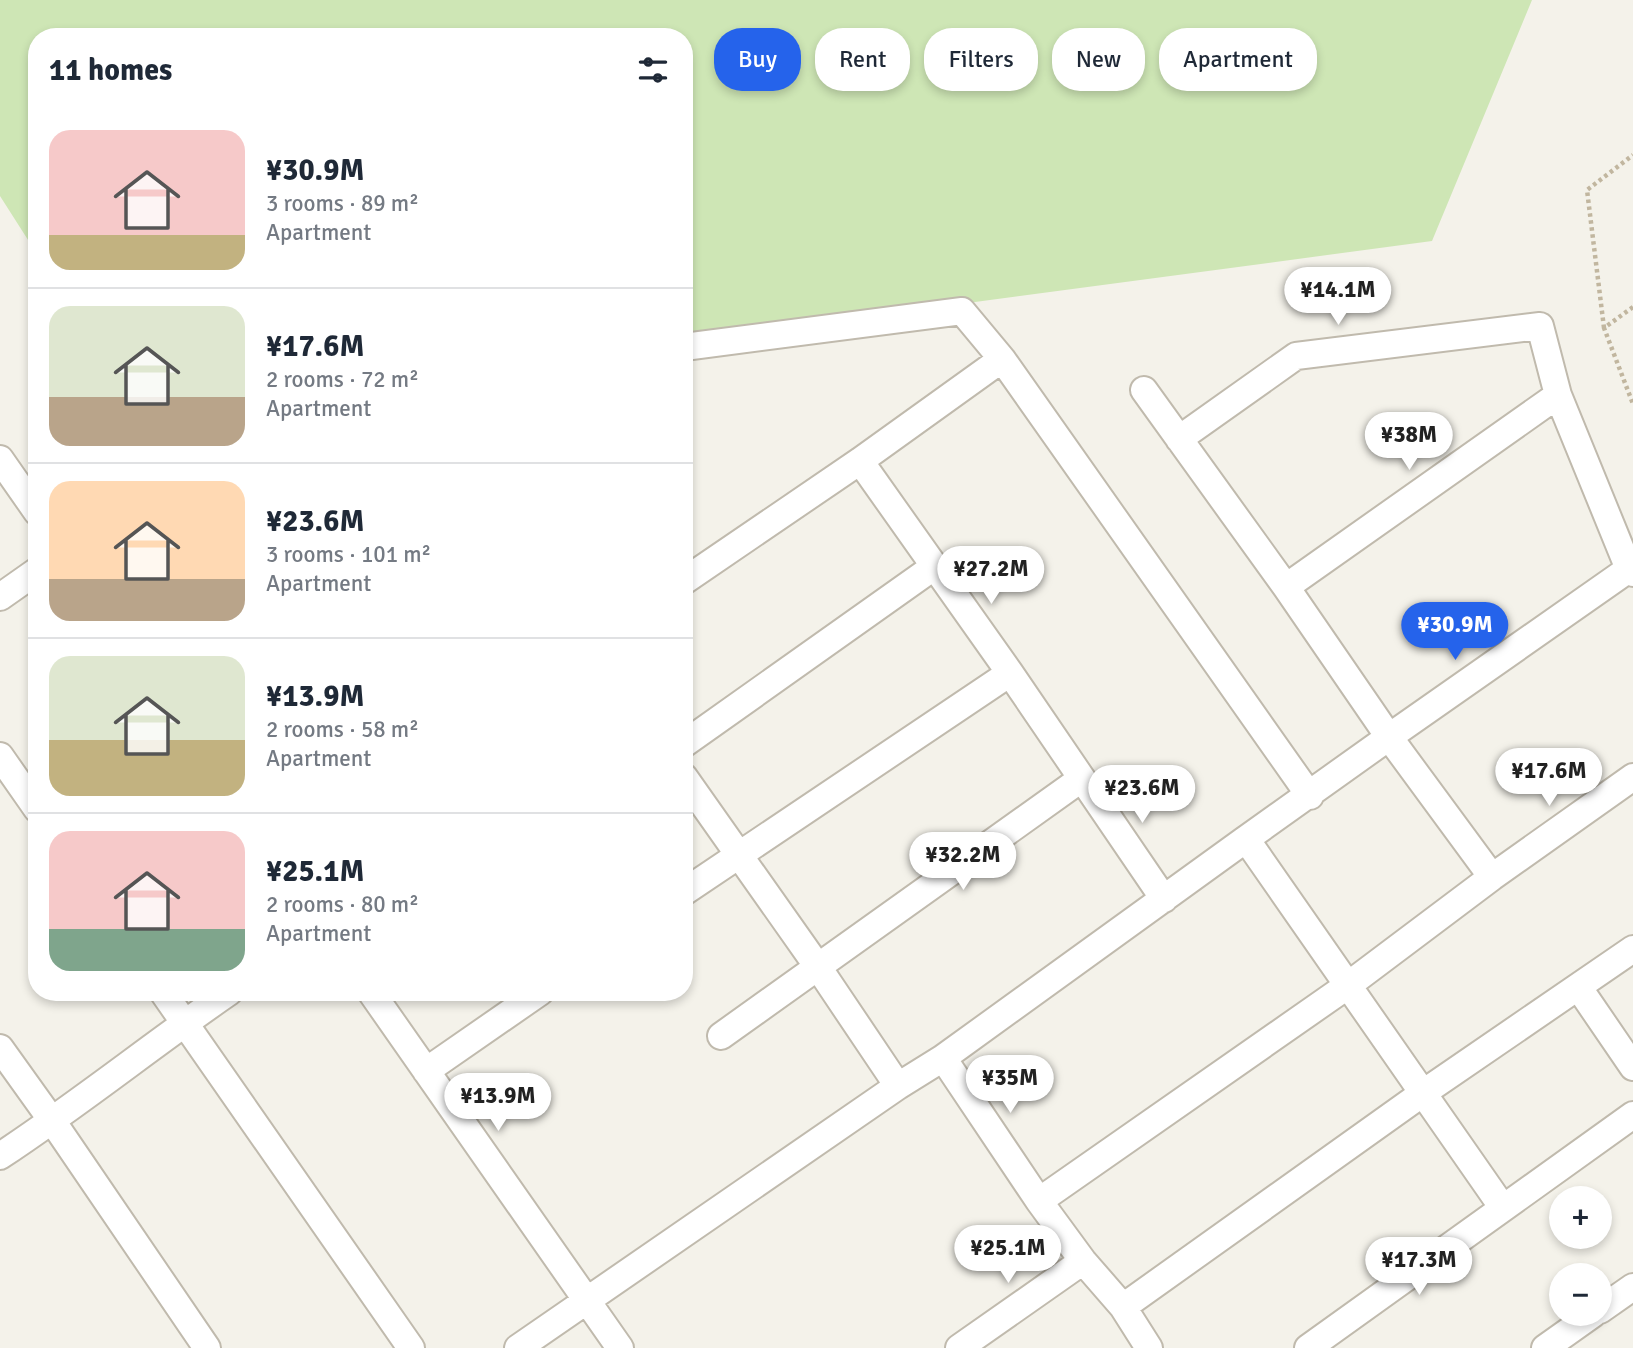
<!DOCTYPE html>
<meta charset="utf-8">
<style>
:root{--surface:#fff;--page:#f2f2f3;--text:#1f2937;--muted:#747a83;--line:#e0e1e3;--accent:#2563eb}
body{margin:0;font-family:Signika,sans-serif;background:var(--page);color:var(--text);height:100vh;display:flex;flex-direction:column;font-size:26px;white-space:nowrap}
*{box-sizing:border-box;margin:0}
p{font-size:23px;color:var(--muted)}
.icon{flex:none;width:38px;height:38px;fill:none;stroke:currentColor;stroke-width:2;stroke-linecap:round;stroke-linejoin:round}
.map{position:relative;flex:1;overflow:hidden}
.sheet{position:absolute;left:28px;top:28px;width:665px;height:973px;display:flex;flex-direction:column;background:var(--surface);border-radius:28px;box-shadow:0 4px 10px #0003}
.sheet>*{flex:none}
.hud{position:absolute;left:714px;top:28px;width:665px;height:63px;display:flex;gap:14px}
.controls{position:absolute;left:1549px;top:1186px;display:grid;gap:14px}
.controls a{display:grid;place-items:center;width:63px;height:63px;border-radius:50%;background:var(--surface);box-shadow:0 4px 10px #0003;font-size:35px}
.price{position:absolute;translate:-50% -60px;padding:0 16px;border-radius:24px;background:#fff;color:#222;font-size:23px;line-height:46px;filter:drop-shadow(0 2px 4px #0008)}
.price::after{content:'';position:absolute;left:50%;top:42px;width:21px;height:16px;margin-left:-10px;background:inherit;clip-path:polygon(0 0,100% 0,50% 100%)}
.price.active{background:var(--accent);color:#fff}
ul{padding:0;list-style:none}
li{display:flex;align-items:center;gap:21px;height:175px;padding:0 21px}
li+li{border-top:2px solid var(--line)}
li span{display:grid;place-items:center;flex:none;width:196px;height:140px;border-radius:21px;color:#555}
li>.icon{margin-inline-start:auto}
span .icon{width:84px;height:84px;fill:#fffc;stroke-width:1}
li b{font-size:30px}
h2{display:flex;justify-content:space-between;align-items:center;height:84px;padding:0 21px;font-size:30px}
.tag{padding:0 24px;border-radius:28px;background:var(--surface);box-shadow:0 4px 10px #0003;font-size:24px;line-height:63px}
.tag.active{background:var(--accent);color:#fff}
.map>svg:first-child{display:block}
.green{fill:#cee6b5}
.lines{fill:none;stroke-linecap:round;stroke-linejoin:round}
.street-casing{stroke:#c0baad;stroke-width:30}
.path{stroke:#c1b69f;stroke-width:4.5;stroke-dasharray:3.5 3.5;stroke-linecap:butt}
.street{stroke:#fff;stroke-width:26}
</style>
<div class="map">
<svg width="1633" height="1348" viewBox="0 0 1633 1348">
<rect width="100%" height="100%" fill="#f4f2ea"/>
<path class="green" d="M0 0H1532L1432 241 751 332 684 338V37H37V254L0 196Z"/>
<g class="lines">
<g class="street-casing">
<path id="street" d="M684 347 962 311 1002 359 1310 796
M1144 390 1286 587 1389 737 1492 877
M1179 439 1296 356 1540 326 1558 395 1629 569 1633 573
M0 459 37 512
M860 461 1010 673 1164 899
M684 581 860 461 1002 359
M1286 587 1558 395
M0 597 37 571
M684 744 935 566
M0 756 37 809
M684 777 818 967 898 1086 943 1058 1039 1201 1083 1261 1123 1307 1149 1348
M684 892 1010 673
M1579 988 1633 1067
M163 992 411 1348
M371 992 620 1348
M721 1036 1081 779
M0 1048 53 1122 207 1348
M943 1058 1246 839
M426 1071 540 992
M0 1156C79 1104 152 1045 229 992
M1039 1201 1347 986 1492 877 1633 777
M1503 1208 1246 839 1389 737 1629 569
M1123 1307 1423 1093 1633 949
M1600 1310 1633 1287
M518 1348 898 1086
M959 1348 1083 1261
M1308 1348 1633 1115
M1545 1348 1593 1314"/>
</g>
<path class="path" d="M1633 307 1604 328 1633 404
M1604 328 1587 190 1633 155"/>
<use href="#street" class="street"/>
</g>
</svg>
<div class="controls">
<a>+</a>
<a>−</a>
</div>
<b class="price" style="left:1338px;top:327px">¥14.1M</b>
<b class="price" style="left:1409px;top:472px">¥38M</b>
<b class="price" style="left:991px;top:606px">¥27.2M</b>
<b class="price active" style="left:1455px;top:662px">¥30.9M</b>
<b class="price" style="left:1549px;top:808px">¥17.6M</b>
<b class="price" style="left:1142px;top:825px">¥23.6M</b>
<b class="price" style="left:963px;top:892px">¥32.2M</b>
<b class="price" style="left:1010px;top:1115px">¥35M</b>
<b class="price" style="left:498px;top:1133px">¥13.9M</b>
<b class="price" style="left:1008px;top:1285px">¥25.1M</b>
<b class="price" style="left:1419px;top:1297px">¥17.3M</b>
<div class="hud">
<a class="tag active">Buy</a>
<a class="tag">Rent</a>
<a class="tag">Filters</a>
<a class="tag">New</a>
<a class="tag">Apartment</a>
</div>
<section class="sheet">
<h2>11 homes<svg class="icon" aria-label="filters" viewBox="0 0 24 24"><path d="M4 7h16M4 17h16"/><circle cx="9" cy="7" r="2"/><circle cx="15" cy="17" r="2"/></svg></h2>
<ul>
<li><span style="background:linear-gradient(#f6c9c9 75%,#c2b280 0)"><svg class="icon" aria-label="home" viewBox="0 0 24 24"><path d="M3 11l9-7 9 7M6 9v11h12V9"/></svg></span><div><b>¥30.9M</b><p>3 rooms · 89 m²</p><p>Apartment</p></div></li>
<li><span style="background:linear-gradient(#dfe7d0 65%,#b9a48a 0)"><svg class="icon" aria-label="home" viewBox="0 0 24 24"><path d="M3 11l9-7 9 7M6 9v11h12V9"/></svg></span><div><b>¥17.6M</b><p>2 rooms · 72 m²</p><p>Apartment</p></div></li>
<li><span style="background:linear-gradient(#ffd9b3 70%,#b9a48a 0)"><svg class="icon" aria-label="home" viewBox="0 0 24 24"><path d="M3 11l9-7 9 7M6 9v11h12V9"/></svg></span><div><b>¥23.6M</b><p>3 rooms · 101 m²</p><p>Apartment</p></div></li>
<li><span style="background:linear-gradient(#dfe7d0 60%,#c2b280 0)"><svg class="icon" aria-label="home" viewBox="0 0 24 24"><path d="M3 11l9-7 9 7M6 9v11h12V9"/></svg></span><div><b>¥13.9M</b><p>2 rooms · 58 m²</p><p>Apartment</p></div></li>
<li><span style="background:linear-gradient(#f6c9c9 70%,#7fa58c 0)"><svg class="icon" aria-label="home" viewBox="0 0 24 24"><path d="M3 11l9-7 9 7M6 9v11h12V9"/></svg></span><div><b>¥25.1M</b><p>2 rooms · 80 m²</p><p>Apartment</p></div></li>
</ul>
</section>
</div>
